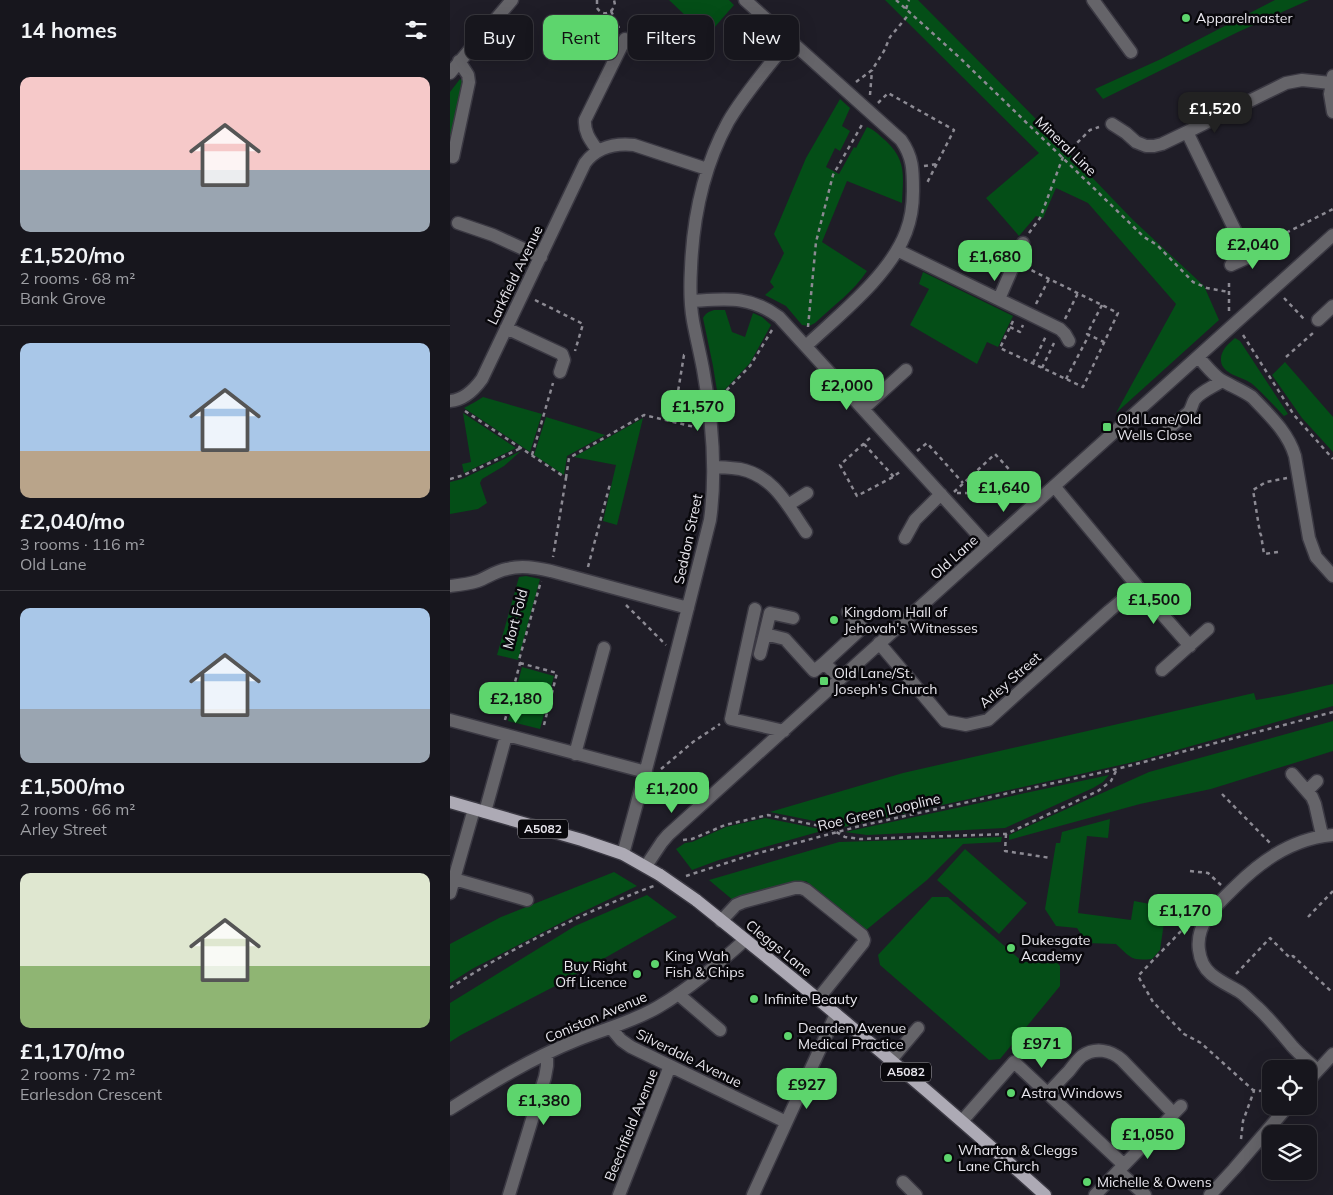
<!DOCTYPE html>
<meta charset="utf-8">
<style>
:root{--surface:#17161d;--page:#24232a;--text:#f1f3f6;--muted:#9e9fa4;--line:#36353b;--accent:#5dd56d}
body{margin:0;font-family:Mulish,sans-serif;background:var(--page);color:var(--text);height:100vh;display:flex;flex-direction:column;font-size:19px;white-space:nowrap}
*{box-sizing:border-box;margin:0}
p{font-size:16px;color:var(--muted)}
.icon{flex:none;width:28px;height:28px;fill:none;stroke:currentColor;stroke-width:2;stroke-linecap:round;stroke-linejoin:round}
.map{position:relative;flex:1;overflow:hidden}
.side{display:flex;flex-direction:column;background:var(--surface);width:450px}
.side>*{flex:none}
.top-card{position:absolute;left:15px;top:15px;width:475px;height:45px;display:flex;gap:10px}
.buttons{position:absolute;left:812px;top:1060px;display:grid;gap:10px}
.buttons a{display:grid;place-items:center;width:55px;height:55px;border-radius:10px;background:var(--surface);box-shadow:0 5px 20px #0002,0 0 0 1px var(--line);font-size:25px}
.price{position:absolute;translate:-50% -42px;padding:0 11px;border-radius:10px;background:var(--accent);color:#111;font-size:16px;line-height:32px;filter:drop-shadow(0 1px 2px #0008)}
.price::after{content:'';position:absolute;left:50%;top:30px;width:15px;height:11px;margin-left:-8px;background:inherit;clip-path:polygon(0 0,100% 0,50% 100%)}
.price.selected{background:#222;color:#fff}
ul{padding:0;list-style:none}
li{display:grid;align-content:center;gap:10px;height:265px;padding:0 20px}
li+li{border-top:1px solid var(--line)}
li span{display:grid;place-items:center;height:155px;border-radius:10px;color:#555}
li>.icon{margin-inline-start:auto}
span .icon{width:90px;height:90px;fill:#fffc;stroke-width:1}
li b{font-size:21px}
h2{display:flex;justify-content:space-between;align-items:center;height:60px;padding:0 20px;font-size:21px}
.tag{padding:0 18px;border-radius:10px;background:var(--surface);box-shadow:0 5px 20px #0002,0 0 0 1px var(--line);font-size:18px;line-height:45px}
.tag.selected{background:var(--accent);color:#111}
main{display:flex;flex:1;min-height:0}
.map>svg:first-child{display:block}
.green{fill:#044e17}
.lines{fill:none;stroke-linecap:round;stroke-linejoin:round}
.minor-casing{stroke:#3b3943;stroke-width:15}
.major-casing{stroke:#3b3943;stroke-width:15}
.path{stroke:#8c8a93;stroke-width:2.5;stroke-dasharray:4 4;stroke-linecap:butt}
.minor{stroke:#656469;stroke-width:12}
.major{stroke:#adaab5;stroke-width:12}
.major-bridge-casing{stroke:#3b3943;stroke-width:15;stroke-linecap:butt}
.major-bridge{stroke:#adaab5;stroke-width:12}
.poi-dot{fill:#5dd56d;stroke:#09080c;stroke-width:2}
.labels{text-anchor:middle;stroke-width:5;stroke-linejoin:round;paint-order:stroke}
.shield{fill:#09080c;stroke:#a6a4aa;stroke-width:1}
.shield-label{font-size:12px;font-weight:bold;fill:#e9e7ee}
.poi-label{font-size:14px;fill:#e9e7ee;stroke:#09080c;text-anchor:start}
.street-label{font-size:14px;fill:#e9e7ee;stroke:#09080c}
</style>
<main>
<section class="side">
<h2>14 homes<svg class="icon" aria-label="filters" viewBox="0 0 24 24"><path d="M4 7h16M4 17h16"/><circle cx="9" cy="7" r="2"/><circle cx="15" cy="17" r="2"/></svg></h2>
<ul>
<li><span style="background:linear-gradient(#f6c9c9 60%,#9aa5b1 0)"><svg class="icon" aria-label="home" viewBox="0 0 24 24"><path d="M3 11l9-7 9 7M6 9v11h12V9"/></svg></span><div><b>£1,520/mo</b><p>2 rooms · 68 m²</p><p>Bank Grove</p></div></li>
<li><span style="background:linear-gradient(#a9c7e8 70%,#b9a48a 0)"><svg class="icon" aria-label="home" viewBox="0 0 24 24"><path d="M3 11l9-7 9 7M6 9v11h12V9"/></svg></span><div><b>£2,040/mo</b><p>3 rooms · 116 m²</p><p>Old Lane</p></div></li>
<li><span style="background:linear-gradient(#a9c7e8 65%,#9aa5b1 0)"><svg class="icon" aria-label="home" viewBox="0 0 24 24"><path d="M3 11l9-7 9 7M6 9v11h12V9"/></svg></span><div><b>£1,500/mo</b><p>2 rooms · 66 m²</p><p>Arley Street</p></div></li>
<li><span style="background:linear-gradient(#dfe7d0 60%,#8fb573 0)"><svg class="icon" aria-label="home" viewBox="0 0 24 24"><path d="M3 11l9-7 9 7M6 9v11h12V9"/></svg></span><div><b>£1,170/mo</b><p>2 rooms · 72 m²</p><p>Earlesdon Crescent</p></div></li>
</ul>
</section>
<div class="map">
<svg width="883" height="1195" viewBox="0 0 883 1195">
<rect width="100%" height="100%" fill="#1f1d27"/>
<path class="green" d="M219 0H279L284 5 257 36Z
M435 0H468L584 117 683 220 754 286 769 320 666 413 726 304 638 203 606 188 593 218 586 216 569 236 536 198 589 153Z
M825 0H859L788 32 653 99 645 89 711 59Z
M10 79 13 81 2 135 0 136V92Z
M390 99 400 108 392 126 400 131 390 151 385 148 376 167 389 174 404 147 406 148 417 127C425 130 430 136 436 141 457 161 453 176 452 203L397 181 372 242 417 271C404 291 383 306 365 323L359 326 352 325 336 306 315 295 324 287 320 282 334 253 324 234 356 158Z
M473 272 563 316 548 347 537 342 527 364 460 325 479 289 469 284Z
M264 310H275L282 332 295 337 303 313 312 317 321 325 300 363 268 397 263 366 253 318C256 313 258 312 264 310Z
M785 338 790 341 838 414 834 416C825 407 811 391 801 383 792 377 772 374 771 361 770 351 778 344 785 338Z
M835 362 883 417V452L852 418 822 375Z
M33 397 92 414 80 452 14 408 25 402Z
M13 413 66 448 14 473 12 464 21 462Z
M96 417 155 435 117 456 114 475 84 455Z
M193 418 167 525 153 521 166 465 124 457Z
M71 451 54 466 32 479 30 483 37 503 28 509 0 514V482L12 479Z
M76 576 90 579 68 660 47 655 69 577Z
M72 667 104 676 90 729 58 721Z
M883 684V706L688 761 394 827 320 812 453 773 804 693 806 700 834 695Z
M883 721V751L761 789 690 804 559 840V835L699 772Z
M659 775 653 782 643 788 555 828 417 835 395 832Z
M315 818 375 830 269 860 242 870 226 849 235 843 242 842 276 827Z
M660 819 658 838 637 836 628 913 681 920 684 901 700 904 701 900 717 902 710 950 702 959C681 961 681 958 666 944L637 943 627 928 606 926 595 909 606 843H610L612 832Z
M552 837 551 842 513 844 477 880 415 931 356 881 284 901 259 880 389 842Z
M515 849 577 903 549 934 487 880Z
M164 872 187 886 124 916 22 969 0 983V944L51 917Z
M197 895 227 917 109 984 11 1035 0 1042V1003L125 926Z
M482 897H498L573 962 606 961 610 966V986L550 1059 539 1060 430 965 428 955Z"/>
<g class="lines">
<g class="minor-casing">
<path id="minor" d="M295 0 451 140C463 157 463 170 463 191 463 205 461 219 456 232 440 275 389 315 356 346
M643 0 681 52
M0 73 62 0
M883 76 880 94 883 112
M662 124 676 133 686 142 696 146H704L712 144 737 132 836 83 852 80 881 83
M737 132 798 257
M148 151C141 141 134 133 135 120L175 39
M3 157 19 82 18 75 9 61
M8 223 43 235 91 257
M447 250 610 329 615 334 619 341
M781 265 814 250
M549 299 573 243
M241 301C276 299 299 295 329 317L538 546
M868 320 883 306
M56 328 112 354 114 360 110 372
M748 357C755 364 762 374 771 380 781 386 792 390 802 397 819 415 838 432 845 456L859 538 866 557 883 576
M0 401C14 400 24 390 32 379L135 163C147 147 164 143 184 145L257 169
M413 409 456 370
M719 428 738 413C742 409 742 403 745 399 752 391 763 387 772 381
M263 467C272 467 282 468 290 469 324 476 338 506 356 532
M338 505 357 493
M455 538 465 520 491 494
M0 586C9 585 19 584 28 581 38 577 46 571 57 569 72 565 86 568 101 571L238 608
M688 587 740 646
M305 609 281 719 334 731
M315 634 320 613 343 618
M429 643 495 721 516 725 538 720 659 611 688 587 604 486
M310 654 315 634 335 639 364 671 374 663
M712 670 758 629
M390 678 374 663 412 628 398 612
M0 720 196 772
M125 754 154 648
M842 774 862 797 865 804 872 835
M857 791 867 781
M35 812 56 736
M173 854C204 743 232 632 260 520 267 470 262 418 253 369 250 353 246 337 243 321 240 304 240 285 241 268 243 217 254 166 278 122 294 94 319 66 339 40
M196 866 212 842 218 835 410 661 883 235
M4 879 77 900
M0 893 24 809
M271 921 286 905 293 902 345 888H351L356 890 412 935 414 940 413 943 368 999
M228 994 270 1030
M161 1028 171 1040 181 1047 336 1122
M441 1060 468 1028
M867 1070C859 1062 850 1055 842 1046 831 1033 820 1019 807 1007 801 1002 796 996 790 992 780 986 769 981 761 974 754 968 750 959 749 950 745 922 769 903 787 885 813 859 846 838 883 835
M859 1080 883 1054
M597 1094C605 1086 612 1078 619 1071 623 1066 627 1060 632 1056 645 1047 661 1050 672 1060L723 1113
M0 1109C41 1083 82 1058 127 1040 154 1029 183 1022 208 1007 239 989 268 964 295 940
M512 1121 564 1062 674 1165
M668 1171 695 1195
M453 1182 466 1195
M59 1195 95 1077 97 1066V1054
M169 1195 220 1066
M303 1195 386 1014
M645 1195 731 1106
M760 1195 784 1169 838 1106"/>
</g>
<g class="major-casing">
<path id="major" d="M0 802 132 840 173 854 210 875
M246 900C365 995 482 1093 595 1195"/>
</g>
<path class="path" d="M147 0V8C151 14 157 15 162 10L165 5 164 0
M446 0 510 58 694 237 707 245 743 282 757 288 779 292
M456 9 459 0
M161 11 169 28
M406 82 422 70 434 51 440 37 460 13
M420 95 422 70
M428 103 438 93 504 130 477 183
M474 166 487 164
M579 233 590 218 613 157 640 130 649 127
M822 240 883 209
M834 298 854 319
M85 300 133 324 125 351
M586 304 599 279
M652 305 637 334 654 342
M779 311V279
M615 319 628 293
M563 321 550 348 633 387 668 313 577 268
M358 327 366 242 383 175 413 123
M560 327 570 332 573 325
M793 335 844 415 883 459
M836 357 863 333V331
M583 363 596 336
M592 368 604 343
M616 379 639 335
M271 396 300 366 322 330
M15 411 116 478 103 557
M225 411 245 407
M223 422 234 355H237
M420 438 390 465 407 496 443 477 451 471
M414 444 444 477
M467 451 477 443 513 483
M82 455 103 383
M116 478 119 458 194 415 249 428
M0 479 14 475 71 448
M504 492 545 454 580 492
M507 493 574 494
M828 552 814 554 811 535 810 533 803 490 816 482 837 478
M138 567 160 484
M176 605 216 645
M70 663 107 673 93 729
M55 720 70 663 69 660 91 581
M211 769 243 742 270 724
M772 794 820 843
M556 834 555 851 601 858
M233 840 242 839 275 825 318 815 379 828 395 837 410 839 556 834 648 791 661 781 667 769
M740 871 758 873 771 885
M236 876 301 855 410 826 667 769 883 712
M858 917 883 891
M738 930 733 929 688 976 703 1002 734 1034 751 1043 803 1090C812 1093 815 1089 821 1083
M786 974 820 938 840 958 843 956 883 993
M0 988C47 957 96 932 147 909 166 901 184 893 204 886
M834 1069 840 1063
M791 1139 793 1121 804 1091"/>
<use href="#minor" class="minor"/>
<use href="#major" class="major"/>
<g class="major-bridge-casing">
<path id="major-bridge" d="M210 875 246 900"/>
</g>
<use href="#major-bridge" class="major-bridge"/>
</g>
<g class="poi-dot">
<circle cx="736" cy="18" r="5"/>
<rect x="652" y="422" width="10" height="10" rx="2.5"/>
<circle cx="384" cy="620" r="5"/>
<rect x="369" y="676" width="10" height="10" rx="2.5"/>
<circle cx="561" cy="948" r="5"/>
<circle cx="205" cy="964" r="5"/>
<circle cx="187" cy="974" r="5"/>
<circle cx="304" cy="999" r="5"/>
<circle cx="338" cy="1036" r="5"/>
<circle cx="561" cy="1093" r="5"/>
<circle cx="498" cy="1158" r="5"/>
<circle cx="637" cy="1182" r="5"/>
</g>
<g class="labels">
<g class="shield">
<rect x="68" y="819.5" width="50" height="19" rx="4"/>
<rect x="431" y="1062.5" width="50" height="19" rx="4"/>
</g>
<g class="shield-label">
<text x="93" y="833">A5082</text>
<text x="456" y="1076">A5082</text>
</g>
<g class="poi-label">
<text x="746" y="23">Apparelmaster</text>
<text x="667" y="424">Old Lane/Old<tspan x="667" dy="16">Wells Close</tspan></text>
<text x="394" y="617">Kingdom Hall of<tspan x="394" dy="16">Jehovah's Witnesses</tspan></text>
<text x="384" y="678">Old Lane/St.<tspan x="384" dy="16">Joseph's Church</tspan></text>
<text x="571" y="945">Dukesgate<tspan x="571" dy="16">Academy</tspan></text>
<text x="215" y="961">King Wah<tspan x="215" dy="16">Fish &amp; Chips</tspan></text>
<text x="177" y="971" text-anchor="end">Buy Right<tspan x="177" dy="16">Off Licence</tspan></text>
<text x="314" y="1004">Infinite Beauty</text>
<text x="348" y="1033">Dearden Avenue<tspan x="348" dy="16">Medical Practice</tspan></text>
<text x="571" y="1098">Astra Windows</text>
<text x="508" y="1155">Wharton &amp; Cleggs<tspan x="508" dy="16">Lane Church</tspan></text>
<text x="647" y="1187">Michelle &amp; Owens</text>
</g>
<g class="street-label">
<text transform="translate(616 146) rotate(44)" y="5">Mineral Line</text>
<text transform="translate(65 275) rotate(-64)" y="5">Larkfield Avenue</text>
<text transform="translate(238 539) rotate(-78)" y="5">Seddon Street</text>
<text transform="translate(504 557) rotate(-42)" y="5">Old Lane</text>
<text transform="translate(65 619) rotate(-75)" y="5">Mort Fold</text>
<text transform="translate(560 680) rotate(-41)" y="5">Arley Street</text>
<text transform="translate(429 812) rotate(-13)" y="5">Roe Green Loopline</text>
<text transform="translate(329 948) rotate(39)" y="5">Cleggs Lane</text>
<text transform="translate(146 1017) rotate(-23)" y="5">Coniston Avenue</text>
<text transform="translate(239 1058) rotate(26)" y="5">Silverdale Avenue</text>
<text transform="translate(181 1125) rotate(-68)" y="5">Beechfield Avenue</text>
</g>
</g>
</svg>
<div class="buttons">
<a><svg class="icon" aria-label="locate" viewBox="0 0 24 24"><circle cx="12" cy="12" r="6"/><path d="M12 2v4M12 18v4M2 12h4M18 12h4"/></svg></a>
<a><svg class="icon" aria-label="layers" viewBox="0 0 24 24"><path d="M12 4l9 5-9 5-9-5zM3 14l9 5 9-5"/></svg></a>
</div>
<b class="price selected" style="left:765px;top:134px">£1,520</b>
<b class="price" style="left:803px;top:270px">£2,040</b>
<b class="price" style="left:545px;top:282px">£1,680</b>
<b class="price" style="left:397px;top:411px">£2,000</b>
<b class="price" style="left:248px;top:432px">£1,570</b>
<b class="price" style="left:554px;top:513px">£1,640</b>
<b class="price" style="left:704px;top:625px">£1,500</b>
<b class="price" style="left:66px;top:724px">£2,180</b>
<b class="price" style="left:222px;top:814px">£1,200</b>
<b class="price" style="left:735px;top:936px">£1,170</b>
<b class="price" style="left:592px;top:1069px">£971</b>
<b class="price" style="left:357px;top:1110px">£927</b>
<b class="price" style="left:94px;top:1126px">£1,380</b>
<b class="price" style="left:698px;top:1160px">£1,050</b>
<div class="top-card">
<a class="tag">Buy</a>
<a class="tag selected">Rent</a>
<a class="tag">Filters</a>
<a class="tag">New</a>
</div>
</div>
</main>
